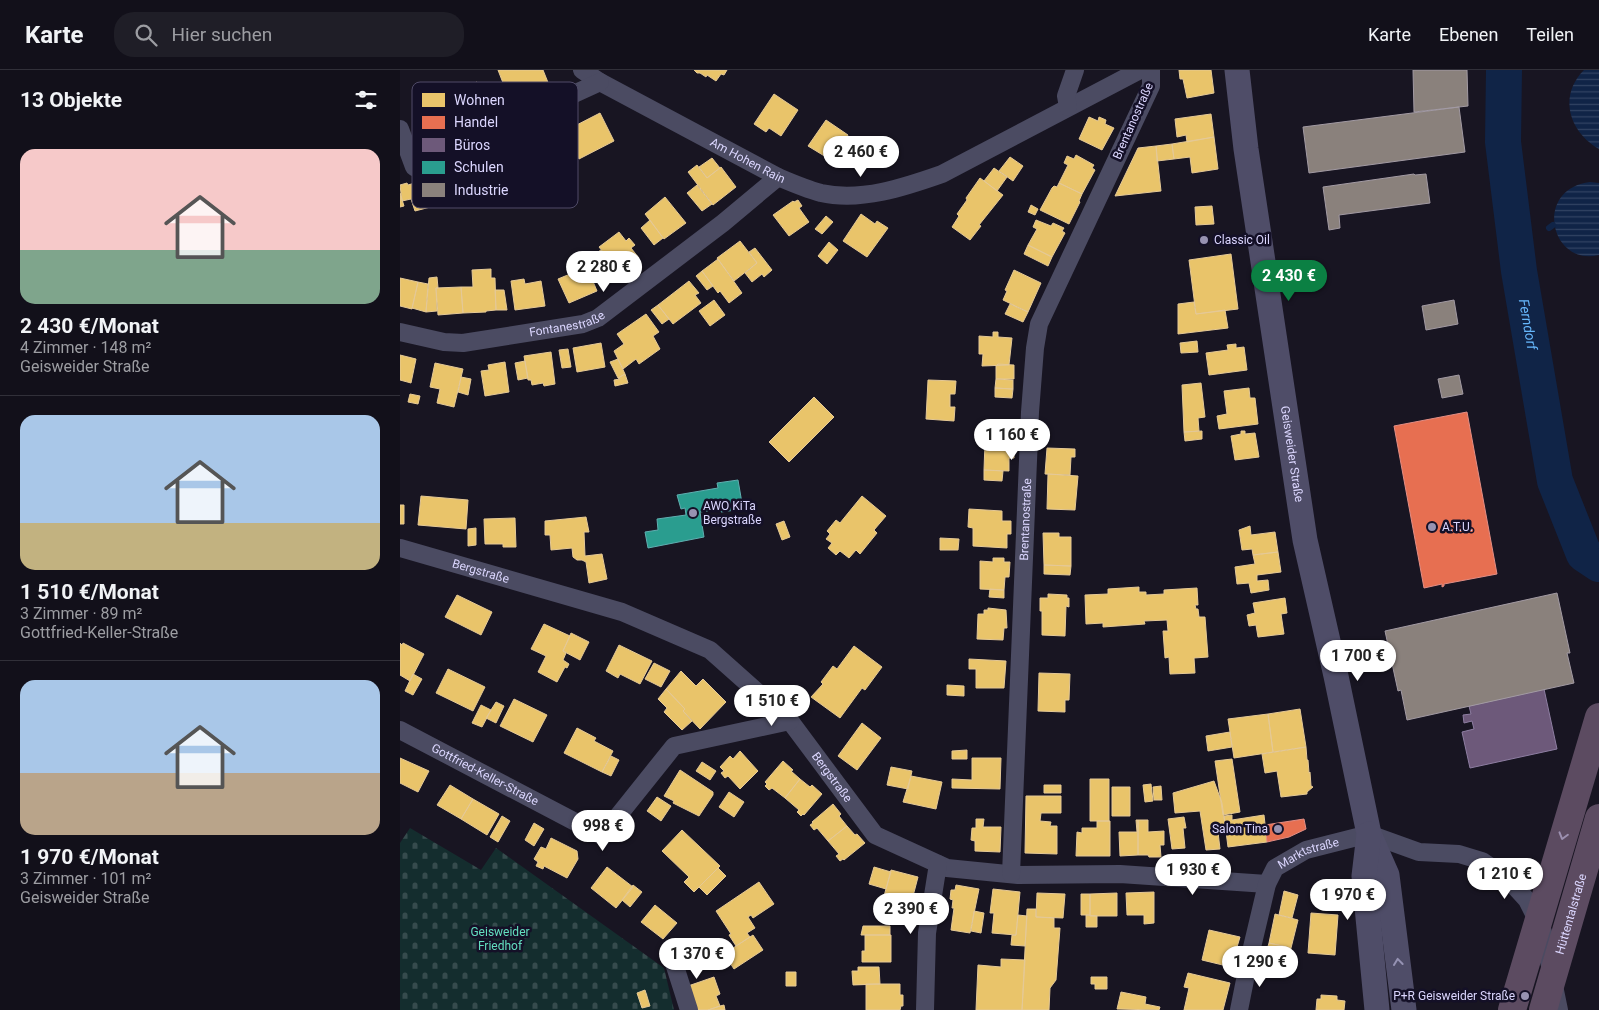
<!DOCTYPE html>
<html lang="de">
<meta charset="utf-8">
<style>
:root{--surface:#12101a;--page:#1f1e27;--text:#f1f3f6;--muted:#9c9da2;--line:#313039;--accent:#0b8043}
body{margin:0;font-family:Roboto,sans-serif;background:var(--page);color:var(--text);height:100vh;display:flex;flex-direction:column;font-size:19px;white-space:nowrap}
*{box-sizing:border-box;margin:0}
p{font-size:16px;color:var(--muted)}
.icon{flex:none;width:28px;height:28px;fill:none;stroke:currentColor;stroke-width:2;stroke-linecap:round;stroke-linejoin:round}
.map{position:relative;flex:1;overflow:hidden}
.panel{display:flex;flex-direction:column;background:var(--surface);width:400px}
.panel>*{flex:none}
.price{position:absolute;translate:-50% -42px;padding:0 11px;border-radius:18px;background:#fff;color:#222;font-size:16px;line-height:32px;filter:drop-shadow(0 1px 2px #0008)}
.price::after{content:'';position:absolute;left:50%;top:30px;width:15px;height:11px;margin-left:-8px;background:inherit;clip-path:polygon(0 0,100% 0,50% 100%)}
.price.active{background:var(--accent);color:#fff}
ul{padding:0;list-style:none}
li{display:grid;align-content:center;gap:10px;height:265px;padding:0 20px}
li+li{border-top:1px solid var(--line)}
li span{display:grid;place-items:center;height:155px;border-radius:15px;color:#555}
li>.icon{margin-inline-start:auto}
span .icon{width:90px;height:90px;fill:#fffc;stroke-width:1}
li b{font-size:21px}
h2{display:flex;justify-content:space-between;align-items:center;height:60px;padding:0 20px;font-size:21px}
header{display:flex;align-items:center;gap:30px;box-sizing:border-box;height:70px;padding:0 25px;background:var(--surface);border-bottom:1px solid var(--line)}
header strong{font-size:24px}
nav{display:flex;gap:28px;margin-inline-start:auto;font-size:18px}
.search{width:350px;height:45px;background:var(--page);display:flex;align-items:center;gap:12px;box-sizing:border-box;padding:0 18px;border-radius:20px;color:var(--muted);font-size:19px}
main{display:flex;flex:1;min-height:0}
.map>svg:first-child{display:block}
.cemetery{fill:url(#cemetery-stones)}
.water{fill:url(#water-rules)}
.homes{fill:#e9c46a;stroke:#e5c996}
.shops{fill:#e76f51;stroke:#e38e85}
.offices{fill:#6d597a;stroke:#8e7ea2}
.schools{fill:#2a9d8f;stroke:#5faeb0}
.industry{fill:#8a817c;stroke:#a29aa3}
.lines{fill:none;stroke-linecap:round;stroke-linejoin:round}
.stream{stroke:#102447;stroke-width:6}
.river{stroke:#102447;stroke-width:36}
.street{stroke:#4b4b62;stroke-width:18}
.secondary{stroke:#4f4d68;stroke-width:25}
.highway{stroke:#5c4b61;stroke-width:28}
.oneway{stroke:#9c90b0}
.oneway2{stroke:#9592b3}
.poi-dot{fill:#9792b1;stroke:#141027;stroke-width:2}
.labels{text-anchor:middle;stroke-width:5;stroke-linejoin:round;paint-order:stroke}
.street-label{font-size:12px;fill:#dbd6fe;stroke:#141027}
.poi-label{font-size:12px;fill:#dbd6fe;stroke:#141027;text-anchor:start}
.park-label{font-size:12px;fill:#63debf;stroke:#141027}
.water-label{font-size:14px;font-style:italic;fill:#66b7fc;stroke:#141027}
.key{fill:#141027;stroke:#504b68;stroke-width:1}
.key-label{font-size:14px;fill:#dbd6fe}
</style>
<header>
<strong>Karte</strong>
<div class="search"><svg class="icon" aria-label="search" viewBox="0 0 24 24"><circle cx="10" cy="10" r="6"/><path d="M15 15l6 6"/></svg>Hier suchen</div>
<nav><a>Karte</a><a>Ebenen</a><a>Teilen</a></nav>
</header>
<main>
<section class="panel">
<h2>13 Objekte<svg class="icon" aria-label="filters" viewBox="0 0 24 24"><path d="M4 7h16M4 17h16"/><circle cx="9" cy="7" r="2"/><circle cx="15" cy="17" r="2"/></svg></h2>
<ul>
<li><span style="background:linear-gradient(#f6c9c9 65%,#7fa58c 0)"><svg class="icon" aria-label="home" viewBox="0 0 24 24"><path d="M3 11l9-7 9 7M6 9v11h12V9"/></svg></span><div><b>2 430 €/Monat</b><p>4 Zimmer · 148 m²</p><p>Geisweider Straße</p></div></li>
<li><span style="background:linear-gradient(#a9c7e8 70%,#c2b280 0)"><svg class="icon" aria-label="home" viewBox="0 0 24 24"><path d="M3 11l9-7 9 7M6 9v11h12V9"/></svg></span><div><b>1 510 €/Monat</b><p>3 Zimmer · 89 m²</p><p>Gottfried-Keller-Straße</p></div></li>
<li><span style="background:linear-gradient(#a9c7e8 60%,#b9a48a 0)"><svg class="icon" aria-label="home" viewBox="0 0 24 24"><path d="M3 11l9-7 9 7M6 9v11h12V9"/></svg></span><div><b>1 970 €/Monat</b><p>3 Zimmer · 101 m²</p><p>Geisweider Straße</p></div></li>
</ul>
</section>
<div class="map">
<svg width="1199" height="940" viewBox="0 0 1199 940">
<defs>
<pattern id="cemetery-stones" width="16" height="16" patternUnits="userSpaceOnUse" patternTransform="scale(1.25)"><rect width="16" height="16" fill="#142d2e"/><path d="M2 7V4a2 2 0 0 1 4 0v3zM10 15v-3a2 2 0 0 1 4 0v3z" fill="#364b4d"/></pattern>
<pattern id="water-rules" width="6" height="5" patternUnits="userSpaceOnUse" patternTransform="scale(1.25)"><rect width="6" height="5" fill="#102447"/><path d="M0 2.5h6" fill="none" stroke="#324363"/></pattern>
</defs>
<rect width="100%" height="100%" fill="#181522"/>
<path class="cemetery" d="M10 758 81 800 96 778 264 898 274 940H0V773Z"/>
<path class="water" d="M1184 0H1199V79C1169 62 1158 26 1184 0Z
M1190 112 1199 113V185C1150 197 1133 119 1190 112Z"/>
<path class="homes" d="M98 0H143L149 15 126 24 121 12 105 18Z
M294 0H327L324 5 321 4 316 11 307 5 306 7 300 3H297Z
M779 0H811L814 23 787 28 783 9H780Z
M77 12 89 39 50 55 36 22 53 15 55 20Z
M374 24 398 40 381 66 369 58 366 62 354 54Z
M200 43 214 71 179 89 165 61Z
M811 44 814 67 787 72 786 65 777 67 775 49Z
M689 47 698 51 699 47 706 50 705 54 714 58 702 80 679 69Z
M426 50 448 65 447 67 451 70 442 83 437 80 431 90 408 76Z
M814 67 818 99 792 103 790 87 774 89 772 74Z
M772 74 774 89 757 91 756 76Z
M756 76 761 121 715 126 738 78Z
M676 85 694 95 692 98 695 100 682 124 659 113 668 95 664 93 667 86 674 89Z
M610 87 623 96 613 111 599 101Z
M312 88 320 98 307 108 299 97Z
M297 95 307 108 321 97 336 117 313 135 288 102Z
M594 98 607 107 597 121 584 111Z
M580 108 603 125 579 155 581 156 570 170 552 157 559 146 557 144 567 130 566 128Z
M28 109 32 122 34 121 38 135 15 141 11 129 2 131 0 115 7 113 8 115Z
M659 113 682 124 679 131 680 132 669 154 640 140 652 118 654 116 657 117Z
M297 115 312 134 302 141 287 123Z
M0 123 4 136 0 137Z
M265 127 286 153 264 169 245 144Z
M398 130 402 136 399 138 409 152 389 166 373 145 393 131 394 132Z
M631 135 638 139 635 145 628 142Z
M812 136 814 154 796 155 795 137Z
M461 144 475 154 477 151 488 158 467 187 443 171Z
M426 146 433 152 422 164 415 159Z
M250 150 263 168 254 175 241 158Z
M636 150 651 156 653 153 664 158 662 161 665 163 652 187 628 175 637 159 633 157Z
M219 162 226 171 229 168 235 175 231 178 239 188 220 203 199 177Z
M340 171 357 193 334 211 317 188Z
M429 172 438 180 427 194 418 186Z
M628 175 652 187 648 196 624 184Z
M355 178 372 200 364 207 362 204 352 212 345 203 357 193 349 182Z
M201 180 212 192 204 198 193 185Z
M831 184 838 239 796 244 789 190Z
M318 189 342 223 329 233 320 221 318 223 302 201Z
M187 197 197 221 169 233 158 209Z
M91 199V208H95L96 240 86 241V242L63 243 61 217H73L72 200Z
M614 200 641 213 628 242 603 230 607 221 605 220Z
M302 201 313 216 307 220 296 206Z
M37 207 38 218H36L37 241 26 242 29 208Z
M0 208 18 212 12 239 0 236Z
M124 209 125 214 141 211 145 236 115 240 111 211Z
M289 211 299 223 295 225 301 233 273 254 258 235Z
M18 212 28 214 26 242 12 238Z
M61 217 63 243 38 245 36 218Z
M95 220H104L107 240H96Z
M314 230 325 245 310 256 299 241Z
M794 232 796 244 825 240 828 258 778 264V234Z
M610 234 628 242 623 252 605 244Z
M258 235 269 249 262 254 251 240Z
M246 244 259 262 253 266 260 279 239 294 236 289 223 299 214 281 224 274 217 264Z
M593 262H598V267L612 268 609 295 582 296 583 284H579V266L593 267Z
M797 271 798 282 781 283 780 273Z
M201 273 205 297 177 302 173 278Z
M836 274V278L844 277 847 300 809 305 806 283 828 280 827 275Z
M168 279 171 297 162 298 159 280Z
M151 282 155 314 144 316 143 313 132 315 131 310H128L124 286Z
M0 285 16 289 11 313 0 310Z
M218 289 225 304 218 308 210 292Z
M125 291 128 308 118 310 115 293Z
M105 292 109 322 85 326 81 301 89 300 88 295Z
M35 293 63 299 54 337 37 333 40 319 30 317Z
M598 294 614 295V309H596V296Z
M225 304 228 313 215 316 214 310 220 309 218 308Z
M61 307 71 309 68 325 58 322Z
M596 309 613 310V319L595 318Z
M528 310 556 311 555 324H550V337H555L554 351 526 349Z
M801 313 805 347 798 348 799 361 784 362 782 315Z
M595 318 613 319 612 328 595 327Z
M849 318 850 328H855L858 354 819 359 817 346 827 344 824 321Z
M10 324 20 326 18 334 8 332Z
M414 327 434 347 389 392 369 372Z
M802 361V369L785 371 784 362Z
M841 361H845V364L855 363 859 387 835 390 831 366 841 364Z
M597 369H607V373H614V388H609V401L584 400 585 372 596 373Z
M647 378 675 379V387H671L670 405 645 404Z
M584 400 603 401 602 411 584 410Z
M648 404 678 406 675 440 647 439Z
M21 426 68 430 66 459 18 455Z
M462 426 486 446 474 460 477 463 460 484 456 480 449 488 440 481 436 485 428 478 432 473 426 469 430 464 427 461 436 450 440 453Z
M0 435H4V454H0Z
M569 439 602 441V451H611V464H607V478L573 476V458L568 457Z
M186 447 189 462H184L185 486 202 484 207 509 189 513 186 492 182 490H177L173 487 172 478 151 480 150 465H145V451Z
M115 448 116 477H103V474H85L84 449Z
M384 451 390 467 382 470 376 454Z
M850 456 851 465 875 462 878 482 853 485 852 479 842 480 839 460Z
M76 458V475L68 476V459Z
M643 463H659V467H671V496L644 495Z
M540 468 559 469 558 480H540Z
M878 482 881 502 857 505V511L868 510 869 520 851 523 849 513 837 514 835 497 855 494 853 485Z
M593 488H604V492H610L609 507H605L604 520 580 519V491L593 492Z
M644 495 671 496 670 505 644 504Z
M739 517V522H746V525L764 524V520L797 518 798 535H795L796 539H798L799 547H805L808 587 794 588 795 603 770 604 769 587 765 588 763 561H768L767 550 744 551 745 554 703 557V553L686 554 685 525 708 524V519Z
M590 519 604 520V528L589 527Z
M648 524 667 525V528H669V537L666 536 665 566 642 565V541H640V528H648Z
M57 525 92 542 81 565 45 547Z
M885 528 887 543 881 544 884 564 858 567 856 555 849 556 847 545 855 543 853 533Z
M588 538 606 540 607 558H604L603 570 577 569 578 544H584V540H588Z
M144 554 170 566 163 581 166 583 163 590 169 594 167 598 165 597 157 612 138 602 146 586 131 579Z
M171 563 189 572 180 590 163 581Z
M0 573 2 575 3 573 24 584 10 611 0 605Z
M219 575 252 591 240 614 220 604 218 608 206 601Z
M454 576 482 597 465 620 462 618 440 648 411 627 423 614 421 612 433 596 437 599Z
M569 589 606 591 604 618H576V599H569Z
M254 593 270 601 261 617 245 609Z
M48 599 85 617 73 641 36 623Z
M281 601 296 616 303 609 326 632 300 659 283 641 285 639 266 619Z
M639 603 670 604 669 630H665V642L638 641Z
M13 604 22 609 13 625 5 621Z
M547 615 564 616V626L547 625Z
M266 619 285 639 283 641 292 651 282 660 264 642 267 638 258 629Z
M114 629 147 645 133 672 100 656Z
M96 632 104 636 96 653 86 648Z
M81 635 91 640 82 657 72 653Z
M900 639 906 677 873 682 868 644Z
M868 644 873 682 834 688 828 649Z
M462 653 481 668 457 700 438 686Z
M177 658 196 668 194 671 213 681 202 702 164 683Z
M830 662 832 677 808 681 806 666Z
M906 677 907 690H908L909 703 910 702 911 716 913 717 907 722V724L881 727 877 701 865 703 862 684Z
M567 680V689H552V681Z
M340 681 358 701 340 719 328 706 325 708 321 703 324 701 320 697 330 686 333 689Z
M211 686 219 690 211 706 202 702Z
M0 688 29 701 18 722 0 713Z
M572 688H601L600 719 552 718V709L572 710Z
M832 689 840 742 823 745 815 691Z
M383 691 393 700 391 701 400 709 385 728 372 718 369 720 365 716 367 714 365 712Z
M302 692 316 701 310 710 296 701Z
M491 697 512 701 508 719 487 715Z
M280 700 313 722V725L299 746 273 733 274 731 264 726Z
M511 706 542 712 536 739 503 732Z
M400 709 410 717 412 715 422 724 404 745 403 744 401 746 397 742 399 740 385 728Z
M690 709H709V751H690Z
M814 711 822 733 826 761 818 762 820 779 806 780 800 741 775 743 773 723Z
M751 714 753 731 745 732 743 715Z
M50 715 73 729 61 749 37 735Z
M644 715H661V723H644Z
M761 716 762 730H754L753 717Z
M712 717H730V746H712Z
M329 722 344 732 334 747 319 737Z
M626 726H661V743H641L640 751 651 752 650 756H657V784L625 783Z
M257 727 271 736 261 751 247 741Z
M73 729 99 744 87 765 61 749Z
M433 734 441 744 439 746 447 756 428 771 417 758 414 760 410 755 413 753 412 752Z
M832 745V750L864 745 867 772 828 777 824 746Z
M102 746 110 751 98 772 90 767Z
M784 747 786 758H783L785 778 772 779 768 749Z
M576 749H584L583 757H601L600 782 575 781V771L571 770 572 758H576Z
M736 750H738V785L720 786 719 762H737Z
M738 750H748V762L764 761V775H760L761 787H749L748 785H738Z
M697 751H710V786H676L677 762 682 763V758H697Z
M134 753 144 759 134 776 125 770Z
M447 756 455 765 457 764 465 773 444 790 443 789 440 791 436 786 439 784 428 771Z
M282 760 320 796 294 822 284 812 289 807 262 781Z
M151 768 177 781 178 789 167 808 144 796 143 799 136 796 138 792 134 789 141 777 146 779Z
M207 797 233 817 216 838 191 818Z
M474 797 491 802 486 819 469 814Z
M318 798 326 806 307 825 299 817Z
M491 800 518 807 512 830 498 827 496 834 483 830Z
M359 812 374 834 353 848 351 845 348 847 355 858 347 863 350 867 336 876 329 865 331 864 316 841Z
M233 815 242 822 230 837 222 830Z
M556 815 579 819 570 863 551 860 554 838H552L553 830 550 829 551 820H555Z
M593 819 620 822 616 865 592 863 594 843H590Z
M884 821 898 825 892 848 879 845Z
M754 822V853L744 854V845H727L726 823Z
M637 823 665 824 663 848 636 847Z
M717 823V846H690V824Z
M681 824H690V845H681Z
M255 835 277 853 263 869 241 852Z
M627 839H636V847L654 848V858H660L656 910 650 918 649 940H622Z
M574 841 584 843 581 863 571 861Z
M911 843 938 845 935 885 908 883Z
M875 844 898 850 891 878 869 873Z
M618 845 627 846 625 876 611 875 612 865H616Z
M686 845 697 846V857H686Z
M463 856H490V865H461Z
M809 860 840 867 831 897 802 890Z
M353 865 363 880 334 899 324 884Z
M465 865H491V892H462V881H465Z
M869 873 891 878 887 898 863 893Z
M601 889 625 890 622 940H576L578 895 601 897Z
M458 897H479L480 914 453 915 452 901H458Z
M386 902H396V916H386Z
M788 903 830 913 823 940H784L789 918 784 917Z
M314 907 320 924 316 926 320 936 308 940H296L288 916Z
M691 907H707V919H695V914H691Z
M466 914H500V925H503V936H501L500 940H466Z
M245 920 250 936 242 938 237 923Z
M721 922 746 927 745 934 760 937 759 940 717 939Z
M921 925 937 926V930L945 931 944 940H916L917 929H921Z
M324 935 325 940H308L320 936Z"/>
<path class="shops" d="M1067 342 1097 504 1044 514V516L1042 517V514L1024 518 994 356Z
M904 749 906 759 889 767 867 772 865 755Z"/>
<path class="offices" d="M1144 619 1157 679 1070 698 1062 662 1074 659 1072 651 1064 653 1063 645 1071 644 1069 636Z"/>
<path class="schools" d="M338 410 343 439 321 442V439L300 442 304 467 248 478 245 462 258 460 257 449 286 445 285 438 281 439 277 425 318 418 317 413Z"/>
<path class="industry" d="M1013 0H1067L1068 36 1014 42Z
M1059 37 1065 82 909 103 903 57Z
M1014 104 1015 105 1026 104 1030 133 939 145 940 158 929 160 923 117Z
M1054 230 1058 254 1026 260 1022 236Z
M1059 305 1063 324 1042 328 1038 309Z
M1157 523 1170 583H1167L1174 613 1007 650 1001 620 998 621 985 561Z"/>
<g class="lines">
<path class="stream" d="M1149 158 1153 155
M1116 176 1129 168"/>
<path class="river" id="s1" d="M1104 0 1103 72 1119 201 1155 411 1184 484 1199 494"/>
<g class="street">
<path id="s2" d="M182 0 200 12 378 107C392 113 406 119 421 123 461 132 505 117 542 104L740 0"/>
<path d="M668 37 666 26 675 0"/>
<path d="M0 59 14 97 200 12"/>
<path id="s3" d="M0 262 44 272 63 273 183 254 198 248 323 153 378 107"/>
<path id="s4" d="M0 478 222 542 310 580 390 651 475 765 547 798 618 805 720 804 867 814"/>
<path id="s5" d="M0 660 202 766 274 676 390 651"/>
<path id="s6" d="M611 804 630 342 635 278 639 254 751 16V0"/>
<path d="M273 890 289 940"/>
<path d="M525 940 527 863 538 794"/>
<path id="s7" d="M839 940 849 890 867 814 875 798 906 780 969 764 1019 782 1059 784 1082 791 1107 808 1127 830 1143 862 1159 940"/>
</g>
<g class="secondary">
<path id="s8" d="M837 0 846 79 905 470 936 606 969 764 987 805 1004 940"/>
<path d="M969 764 964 806 977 940"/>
</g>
<g class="highway">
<path d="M1112 940 1199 647"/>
<path id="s9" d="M1143 940 1199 748"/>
</g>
</g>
<defs><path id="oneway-chevron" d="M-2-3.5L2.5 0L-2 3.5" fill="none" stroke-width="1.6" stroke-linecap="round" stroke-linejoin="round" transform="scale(1.25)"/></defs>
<use class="oneway" href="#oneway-chevron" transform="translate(1163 766) rotate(106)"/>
<use class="oneway2" href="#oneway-chevron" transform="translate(998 892) rotate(-97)"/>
<g class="poi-dot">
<circle cx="804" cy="170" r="5"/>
<circle cx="293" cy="443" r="5"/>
<circle cx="1032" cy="457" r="5"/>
<circle cx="878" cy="759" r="5"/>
<circle cx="1125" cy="926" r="5"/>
</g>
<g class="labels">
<g class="street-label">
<text transform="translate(733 51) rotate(-66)" y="4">Brentanostraße</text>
<text dy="4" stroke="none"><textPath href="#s2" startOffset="189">Am Hohen Rain</textPath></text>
<text dy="4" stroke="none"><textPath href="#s3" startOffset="170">Fontanestraße</textPath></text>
<text dy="4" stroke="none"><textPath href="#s8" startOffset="388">Geisweider Straße</textPath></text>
<text dy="4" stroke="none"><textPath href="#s6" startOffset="355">Brentanostraße</textPath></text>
<text dy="4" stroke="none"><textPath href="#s4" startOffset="84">Bergstraße</textPath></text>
<text dy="4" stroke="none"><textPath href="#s5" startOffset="96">Gottfried-Keller-Straße</textPath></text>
<text dy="4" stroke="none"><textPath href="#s4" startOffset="504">Bergstraße</textPath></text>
<text dy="4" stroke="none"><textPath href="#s7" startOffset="184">Marktstraße</textPath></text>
<text dy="4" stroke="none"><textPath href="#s9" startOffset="100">Hüttentalstraße</textPath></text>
</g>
<g class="poi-label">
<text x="814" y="174">Classic Oil</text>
<text x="303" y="440">AWO KiTa<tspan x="303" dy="14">Bergstraße</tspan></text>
<text x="1042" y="461">A.T.U.</text>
<text x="868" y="763" text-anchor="end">Salon Tina</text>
<text x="1115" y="930" text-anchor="end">P+R Geisweider Straße</text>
</g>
<g class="park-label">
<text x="100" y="866">Geisweider<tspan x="100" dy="14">Friedhof</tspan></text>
</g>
<g class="water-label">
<text dy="5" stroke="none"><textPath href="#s1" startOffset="256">Ferndorf</textPath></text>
</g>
</g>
<rect x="12" y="12" width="166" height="126" rx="8" class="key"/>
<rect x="22" y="23" width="23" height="14" fill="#e9c46a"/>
<rect x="22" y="46" width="23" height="13" fill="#e76f51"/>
<rect x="22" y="68" width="23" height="14" fill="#6d597a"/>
<rect x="22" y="91" width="23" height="13" fill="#2a9d8f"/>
<rect x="22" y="113" width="23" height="14" fill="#8a817c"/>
<g class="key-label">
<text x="54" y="35">Wohnen</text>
<text x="54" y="57">Handel</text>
<text x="54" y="80">Büros</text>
<text x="54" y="102">Schulen</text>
<text x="54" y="125">Industrie</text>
</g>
</svg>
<b class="price" style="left:461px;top:108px">2 460 €</b>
<b class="price" style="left:204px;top:223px">2 280 €</b>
<b class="price active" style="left:889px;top:232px">2 430 €</b>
<b class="price" style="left:612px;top:391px">1 160 €</b>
<b class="price" style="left:958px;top:612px">1 700 €</b>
<b class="price" style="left:372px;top:657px">1 510 €</b>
<b class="price" style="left:203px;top:782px">998 €</b>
<b class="price" style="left:793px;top:826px">1 930 €</b>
<b class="price" style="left:1105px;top:830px">1 210 €</b>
<b class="price" style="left:948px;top:851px">1 970 €</b>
<b class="price" style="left:511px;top:865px">2 390 €</b>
<b class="price" style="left:297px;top:910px">1 370 €</b>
<b class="price" style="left:860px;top:918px">1 290 €</b>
</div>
</main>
